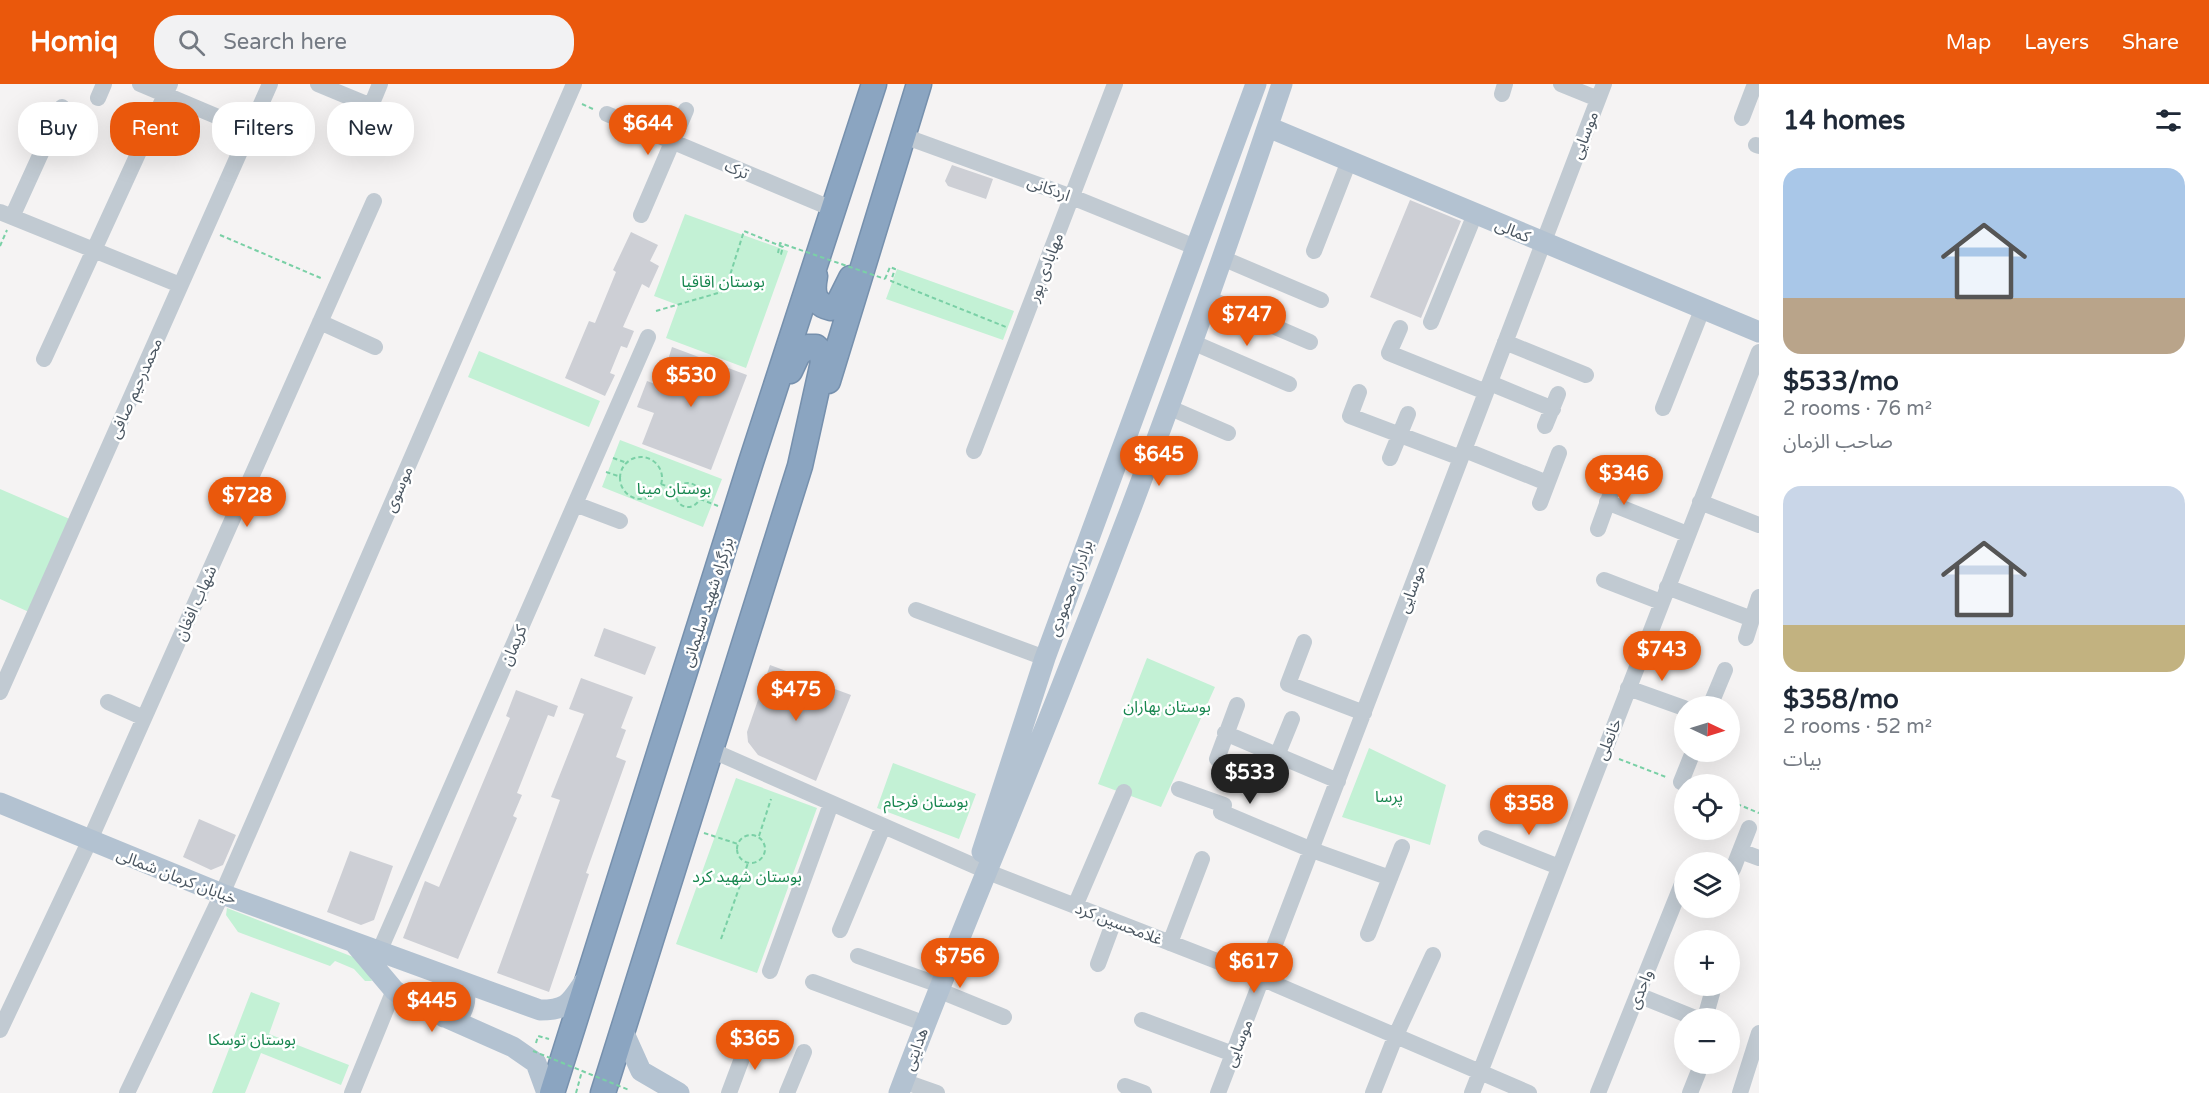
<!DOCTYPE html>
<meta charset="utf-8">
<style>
:root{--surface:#fff;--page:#f2f2f3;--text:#1f2937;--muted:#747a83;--accent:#ea580c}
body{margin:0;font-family:"Varela Round","Noto Sans Arabic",sans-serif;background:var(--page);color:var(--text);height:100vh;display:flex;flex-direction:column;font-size:22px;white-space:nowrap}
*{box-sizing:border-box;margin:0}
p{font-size:20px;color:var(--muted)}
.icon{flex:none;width:33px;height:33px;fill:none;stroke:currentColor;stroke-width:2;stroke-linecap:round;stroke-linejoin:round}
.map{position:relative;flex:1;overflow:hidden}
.panel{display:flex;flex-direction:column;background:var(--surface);width:450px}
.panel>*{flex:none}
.guide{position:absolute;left:18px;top:18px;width:570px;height:54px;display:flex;gap:12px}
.needle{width:39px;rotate:94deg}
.tools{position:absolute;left:1674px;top:612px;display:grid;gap:12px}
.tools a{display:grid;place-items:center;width:66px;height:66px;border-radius:50%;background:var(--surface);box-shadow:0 6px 24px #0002;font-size:30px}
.price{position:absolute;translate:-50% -51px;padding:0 14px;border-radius:21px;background:var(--accent);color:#fff;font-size:20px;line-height:39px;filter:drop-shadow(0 2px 3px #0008)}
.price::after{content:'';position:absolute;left:50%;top:36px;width:18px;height:14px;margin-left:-9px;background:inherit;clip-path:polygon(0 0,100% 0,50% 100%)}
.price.active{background:#222;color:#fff}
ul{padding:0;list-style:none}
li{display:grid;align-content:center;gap:12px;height:318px;padding:0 24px}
li span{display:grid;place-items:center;height:186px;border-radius:18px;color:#555}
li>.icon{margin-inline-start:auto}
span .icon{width:108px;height:108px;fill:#fffc;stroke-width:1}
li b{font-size:26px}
h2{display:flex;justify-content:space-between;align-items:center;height:72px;padding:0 24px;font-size:26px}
.tag{padding:0 21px;border-radius:24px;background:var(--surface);box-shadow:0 6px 24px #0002;font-size:21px;line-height:54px}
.tag.active{background:var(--accent);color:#fff}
header{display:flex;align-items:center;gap:36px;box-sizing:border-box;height:84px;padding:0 30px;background:var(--accent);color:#fff}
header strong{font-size:28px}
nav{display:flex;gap:33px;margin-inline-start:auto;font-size:21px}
.search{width:420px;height:54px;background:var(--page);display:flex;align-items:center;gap:15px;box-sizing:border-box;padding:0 21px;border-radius:24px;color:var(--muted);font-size:22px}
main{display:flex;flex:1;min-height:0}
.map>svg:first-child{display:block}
.green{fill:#c3f1d5}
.building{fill:#cdcfd5}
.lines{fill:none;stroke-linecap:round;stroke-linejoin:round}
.highway-casing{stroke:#7690ad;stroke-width:27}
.path{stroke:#7ad0a6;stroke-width:2;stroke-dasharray:4.5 3;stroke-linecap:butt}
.minor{stroke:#c1cad2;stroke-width:16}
.major{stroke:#b3c2d1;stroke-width:21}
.highway{stroke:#8ba5c1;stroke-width:24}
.path-bridge{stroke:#7ad0a6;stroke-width:2;stroke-dasharray:4.5 3;stroke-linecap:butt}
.labels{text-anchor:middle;stroke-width:5;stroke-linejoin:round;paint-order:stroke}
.street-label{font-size:16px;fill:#4a5661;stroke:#fff}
.park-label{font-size:16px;fill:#17864f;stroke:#fff}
</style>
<header>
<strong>Homiq</strong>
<div class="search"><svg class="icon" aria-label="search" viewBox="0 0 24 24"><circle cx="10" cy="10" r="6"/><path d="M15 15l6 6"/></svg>Search here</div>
<nav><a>Map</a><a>Layers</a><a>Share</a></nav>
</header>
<main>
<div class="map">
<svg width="1759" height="1009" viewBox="0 0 1759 1009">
<rect width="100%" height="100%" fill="#f5f3f3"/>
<path class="green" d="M685 130 788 167 746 284 666 254 678 221 654 212Z
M897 185 1014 227 1003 256 886 215Z
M479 267 600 317 589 343 468 293Z
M620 356 722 395 703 443 602 403Z
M0 405 72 436 29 528 0 515Z
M1147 574 1215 603 1161 723 1098 700Z
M1369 664 1446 701 1430 761 1342 733Z
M893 679 976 710 959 755 877 724Z
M736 694 817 724 757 889 676 860Z
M227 824 361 876 372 897H365L354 885 335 877 330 882 238 848 226 831Z
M251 908 280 919 269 950 349 981 341 1001 261 969 245 1009H212Z"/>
<path class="building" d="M952 81 993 95 986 115 948 102 945 97Z
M1410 116 1461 137 1421 234 1370 213Z
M631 148 658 161 650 177 659 182 649 204 642 200 623 243 634 247 627 264 621 262 610 289 615 291 605 312 565 294 589 237 595 239 616 188 613 186Z
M672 263 747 291 711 386 642 360 654 329 637 323 647 297 660 302Z
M604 544 656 563 645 591 594 572Z
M770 581 851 611 816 697 758 671 748 658 747 648Z
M581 594 633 613 621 644 626 646 616 673 626 677 586 789 589 790 549 908 497 889 560 716 551 713 584 630 569 625Z
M516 606 558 622 554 633 548 631 517 709 522 711 513 732 517 734 458 875 403 854 425 797 439 803 510 634 506 632Z
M199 735 236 751 223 781 211 786 183 773Z
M350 767 393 782 374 836 361 841 327 828Z"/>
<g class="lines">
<g class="highway-casing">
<path id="highway" d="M815 192C812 208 813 220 831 224L839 218 851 194
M828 297 919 0
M552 1009 751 378 874 0
M603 1009 800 382 823 278 821 268 816 263H807L798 270 790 287"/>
</g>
<path class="path" d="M582 20 593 25
M220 151 323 195
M0 162 7 146
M885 195 890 183 895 185 891 197 1006 243
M656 227 725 207 744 147 783 163 781 170 778 169
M620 394a21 21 0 1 1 42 0a21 21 0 1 1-42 0Z
M613 374 627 379
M606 388 621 393
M676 411a12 12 0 1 1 24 0a12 12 0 1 1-24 0Z
M661 400 677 406
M700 415 718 422
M1619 675 1666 693
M1730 717 1759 729
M704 749 738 760
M737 765a14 14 0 1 1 28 0a14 14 0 1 1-28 0Z
M759 752 771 715
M721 855 748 779
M536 959 538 952 549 955
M576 1009 582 987"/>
<path class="minor" d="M140 0 249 46
M318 0 371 22
M1561 0 1598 15
M1502 10 1505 0
M98 14 104 0
M607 30 835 126
M1742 34 1755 0
M901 51 1072 113 1195 163
M356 58 380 0
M1756 61 1759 62
M0 128 180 201
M641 131 686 26
M12 133 62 23
M1314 167 1349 77
M1222 174 1321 216
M1208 214 1310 258
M320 238 375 263
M1431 238 1475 130
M1400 244 1389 269 1486 308
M1192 258 1289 300
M1505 258 1586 291
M44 275 170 0
M1490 299 1553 325
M1359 308 1350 332 1461 374
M1168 323 1228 349
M1663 324 1702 226
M1545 342 1558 310
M1465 366 1547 399
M974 367 1115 0
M1390 374 1408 330
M1607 418 1687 450
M1700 418 1759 441
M1540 419 1559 369
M575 420 620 437
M1598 445 1619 387
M1604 496 1661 518
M1667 503 1752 535
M916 526 1045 574
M1746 554 1759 513
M1304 558 1288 600 1364 629
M1628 604 1684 624
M0 608 270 0
M108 618 144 634
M1710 622 1725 586
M1225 649 1338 697
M711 666 977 783
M1217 675 1237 621
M1681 698 1693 668
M1265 701 1292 635
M1179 705 1224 721 1221 728 1312 766 1390 794
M1486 754 1559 783
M1740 767 1749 744
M1733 785 1740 767 1759 774
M988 788 1263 895 1529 1009
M1075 822 1124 708
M840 846 883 743
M1368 850 1402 763
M1170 859 1202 775
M379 868 648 253
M858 872 931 898
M1098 880 1114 837
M770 887 831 720
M813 898 915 936
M938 906 1004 933
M1638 911 1695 934
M1705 934 1714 902
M1142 936 1233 970
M0 946 89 758 374 117
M903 997 937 1009
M1125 1002 1144 1009
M127 1009 222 810 574 0
M352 1009 394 906
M729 1009 750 953
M787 1009 804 968
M1218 1009 1604 0
M1373 1009 1396 951 1433 871
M1472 1009 1759 268
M1598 1009 1682 800
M1690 1009 1698 989
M1740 1009 1759 949"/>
<path class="major" d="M1268 43 1759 248
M0 719 222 810 540 926C567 926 570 919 584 898
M982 768 1045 574 1256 0
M356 861 394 906 409 917 513 963 536 979 547 1009
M444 933 461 928C469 912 464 904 451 894
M623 947 641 987 679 1009
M899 1009C952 867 1013 727 1068 586 1145 393 1216 197 1282 0"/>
<use href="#highway" class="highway"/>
<path class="path-bridge" d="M778 169 780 159 885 195
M533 967 629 1006"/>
</g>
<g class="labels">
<g class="street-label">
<text transform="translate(1584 51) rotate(-69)" y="6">موسایی</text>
<text transform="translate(737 85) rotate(23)" y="6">ترک</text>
<text transform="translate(1049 104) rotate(20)" y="6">اردکانی</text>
<text transform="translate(1513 146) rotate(23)" y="6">کمالی</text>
<text transform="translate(1045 183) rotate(-69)" y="6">مهابادی پور</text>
<text transform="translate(135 304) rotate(-66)" y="6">محمدرحیم صافی</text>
<text transform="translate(398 405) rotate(-67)" y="6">موسوی</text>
<text transform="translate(1070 504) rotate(-70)" y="6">برادران محمودی</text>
<text transform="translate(1411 505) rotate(-69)" y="6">موسایی</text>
<text transform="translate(707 518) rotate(-72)" y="6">بزرگراه شهید سلیمانی</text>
<text transform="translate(195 519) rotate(-66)" y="6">شهاب افغان</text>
<text transform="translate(513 561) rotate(-66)" y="6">کریمان</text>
<text transform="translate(1608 655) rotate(-68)" y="6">خانعلی</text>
<text transform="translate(177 792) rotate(21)" y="6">خیابان کرمان شمالی</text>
<text transform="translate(1119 839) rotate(21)" y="6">غلامحسین کرد</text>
<text transform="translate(1640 905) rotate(-68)" y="6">واحدی</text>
<text transform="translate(1238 959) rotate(-68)" y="6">موسایی</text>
<text transform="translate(915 965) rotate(-70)" y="6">هدایتی</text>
</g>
<g class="park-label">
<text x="723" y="203">بوستان اقاقیا</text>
<text x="674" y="410">بوستان مینا</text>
<text x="1167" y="628">بوستان بهاران</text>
<text x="1389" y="718">پرسا</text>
<text x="926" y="723">بوستان فرجام</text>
<text x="747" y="798">بوستان شهید کرد</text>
<text x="252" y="961">بوستان توسکا</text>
</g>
</g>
</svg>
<div class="tools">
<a><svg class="needle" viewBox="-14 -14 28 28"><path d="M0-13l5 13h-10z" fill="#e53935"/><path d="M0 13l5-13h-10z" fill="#747a83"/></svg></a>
<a><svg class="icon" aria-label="locate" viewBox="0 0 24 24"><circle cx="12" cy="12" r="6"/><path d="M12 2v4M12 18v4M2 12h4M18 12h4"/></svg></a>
<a><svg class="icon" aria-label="layers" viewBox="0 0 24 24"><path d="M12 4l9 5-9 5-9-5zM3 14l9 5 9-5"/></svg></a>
<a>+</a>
<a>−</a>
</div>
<b class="price" style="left:648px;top:72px">$644</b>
<b class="price" style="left:1247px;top:263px">$747</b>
<b class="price" style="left:691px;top:324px">$530</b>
<b class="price" style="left:1159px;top:403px">$645</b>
<b class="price" style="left:1624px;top:422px">$346</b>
<b class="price" style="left:247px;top:444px">$728</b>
<b class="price" style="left:1662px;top:598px">$743</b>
<b class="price" style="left:796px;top:638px">$475</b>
<b class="price active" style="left:1250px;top:721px">$533</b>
<b class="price" style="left:1529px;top:752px">$358</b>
<b class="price" style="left:960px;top:905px">$756</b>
<b class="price" style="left:1254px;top:910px">$617</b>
<b class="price" style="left:432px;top:949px">$445</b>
<b class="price" style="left:755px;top:987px">$365</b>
<div class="guide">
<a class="tag">Buy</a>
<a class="tag active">Rent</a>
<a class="tag">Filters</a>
<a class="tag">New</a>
</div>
</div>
<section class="panel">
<h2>14 homes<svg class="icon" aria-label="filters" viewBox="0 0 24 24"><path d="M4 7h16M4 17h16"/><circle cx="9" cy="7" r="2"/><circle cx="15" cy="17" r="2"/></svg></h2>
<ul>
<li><span style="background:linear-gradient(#a9c7e8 70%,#b9a48a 0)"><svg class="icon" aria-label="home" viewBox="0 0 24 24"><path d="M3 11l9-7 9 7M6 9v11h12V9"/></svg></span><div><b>$533/mo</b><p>2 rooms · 76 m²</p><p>صاحب الزمان</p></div></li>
<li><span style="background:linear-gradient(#c9d6e8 75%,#c2b280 0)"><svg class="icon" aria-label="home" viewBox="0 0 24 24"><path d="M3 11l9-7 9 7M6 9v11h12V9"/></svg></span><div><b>$358/mo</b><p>2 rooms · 52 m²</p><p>بیات</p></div></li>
</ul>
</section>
</main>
